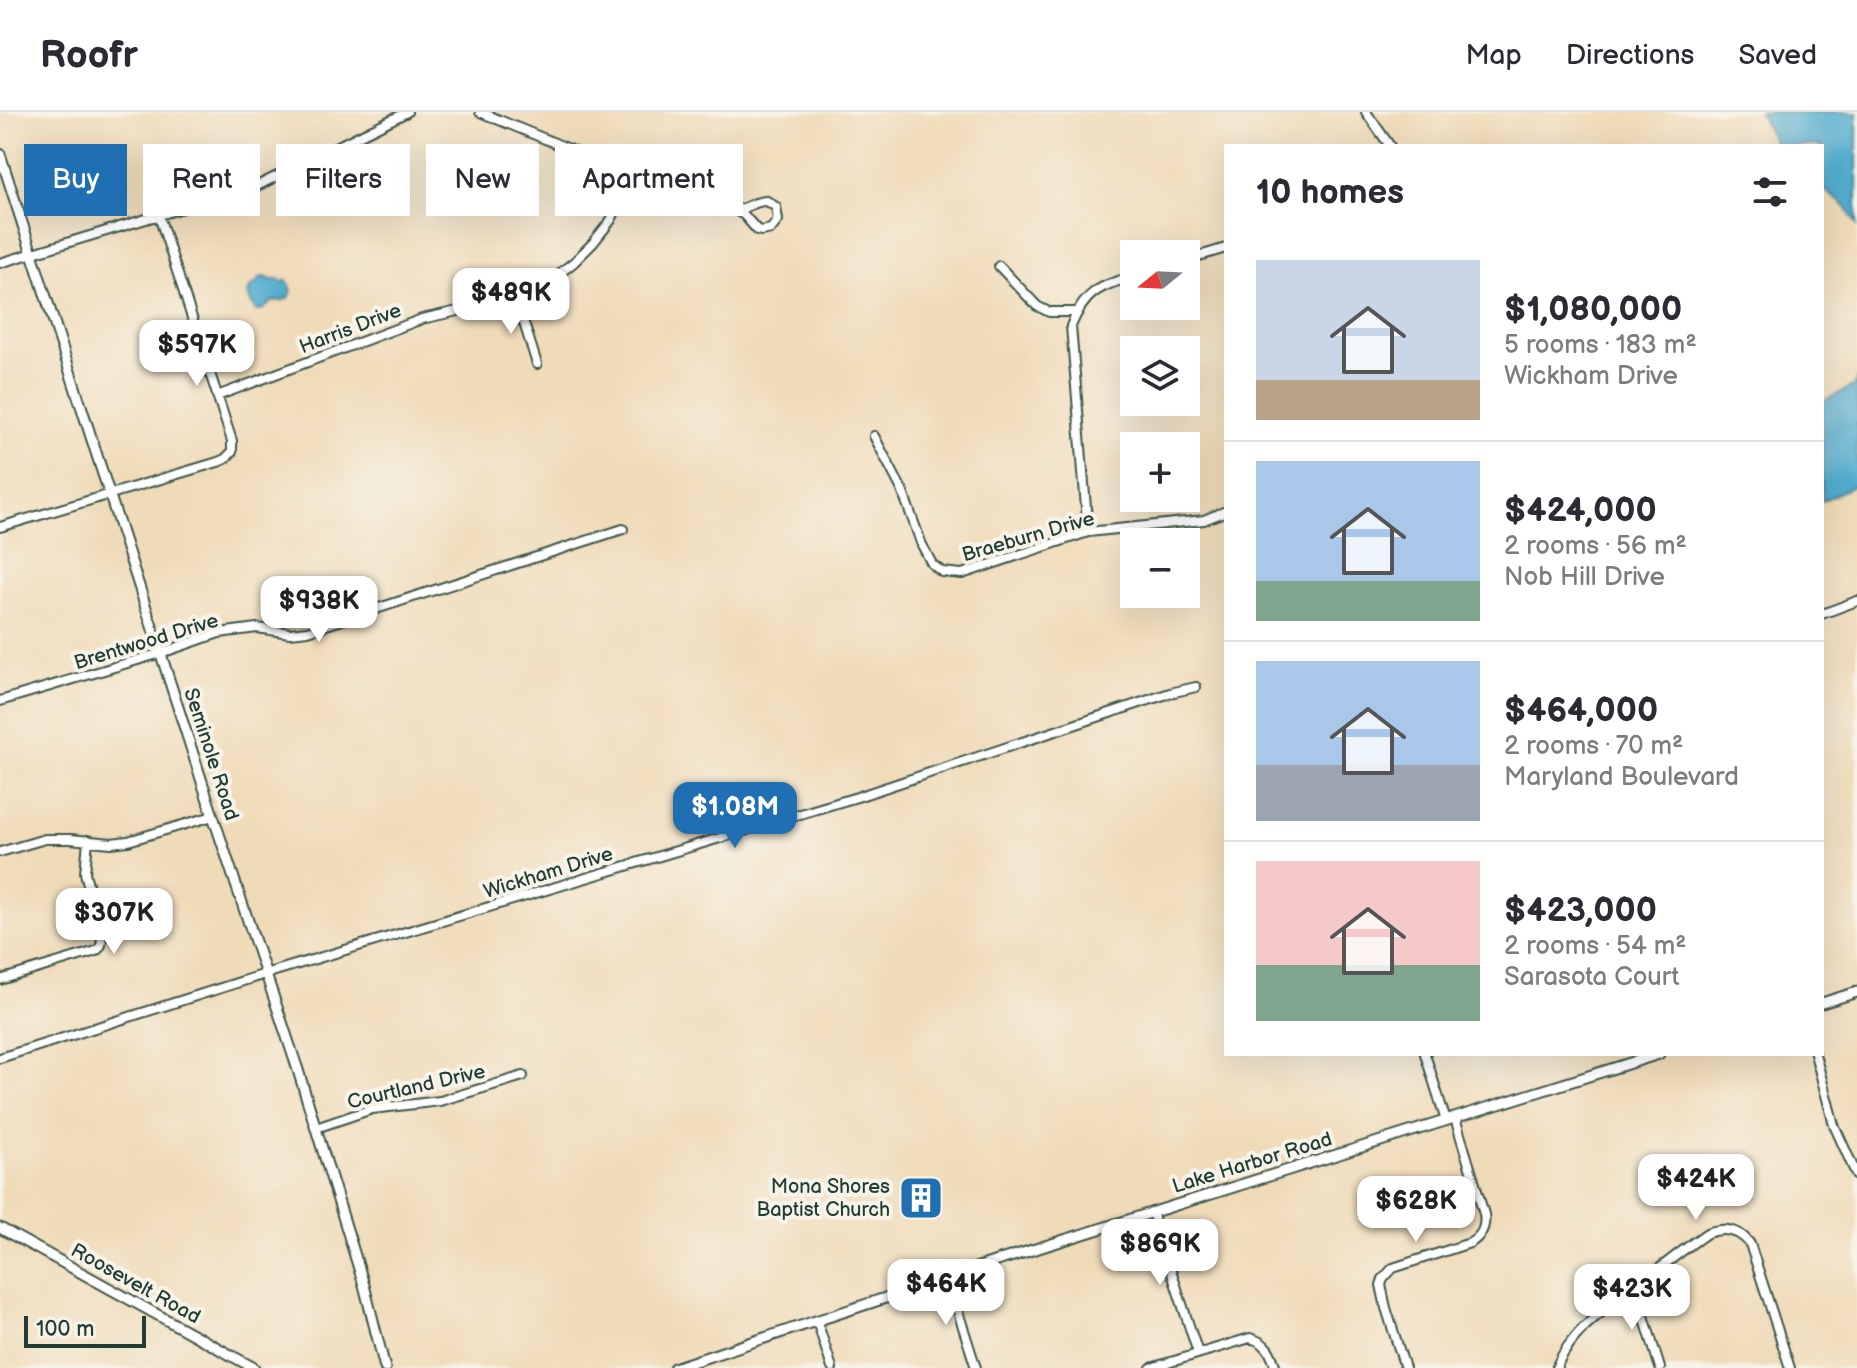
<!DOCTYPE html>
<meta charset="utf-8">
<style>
:root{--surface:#fff;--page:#f7f7f7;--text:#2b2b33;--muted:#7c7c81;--line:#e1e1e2;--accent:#1f6fb2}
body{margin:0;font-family:"Balsamiq Sans",sans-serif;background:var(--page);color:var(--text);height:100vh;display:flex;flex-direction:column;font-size:30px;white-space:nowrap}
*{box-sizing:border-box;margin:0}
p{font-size:26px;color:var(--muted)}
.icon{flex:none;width:44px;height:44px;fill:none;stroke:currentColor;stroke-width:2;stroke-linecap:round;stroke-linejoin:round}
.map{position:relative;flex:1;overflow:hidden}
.details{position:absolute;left:1224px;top:32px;width:600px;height:912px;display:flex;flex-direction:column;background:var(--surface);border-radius:0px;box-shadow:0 8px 32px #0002}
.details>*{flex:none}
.banner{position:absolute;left:24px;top:32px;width:760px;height:72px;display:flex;gap:16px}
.needle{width:52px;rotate:252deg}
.controls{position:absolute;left:1120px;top:128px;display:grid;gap:16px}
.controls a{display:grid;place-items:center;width:80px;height:80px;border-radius:0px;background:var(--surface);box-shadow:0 8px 32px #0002;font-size:40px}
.scale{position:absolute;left:24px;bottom:20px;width:122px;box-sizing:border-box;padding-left:8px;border:4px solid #1f3d34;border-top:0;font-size:22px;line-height:28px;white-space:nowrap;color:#1f3d34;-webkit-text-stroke:6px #f7f3e8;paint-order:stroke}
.price{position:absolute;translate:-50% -68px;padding:0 18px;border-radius:16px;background:#fff;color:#222;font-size:26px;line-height:52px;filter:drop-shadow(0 2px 4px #0008)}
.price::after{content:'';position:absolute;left:50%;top:48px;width:24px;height:18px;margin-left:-12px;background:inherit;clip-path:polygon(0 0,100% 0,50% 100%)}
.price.active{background:var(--accent);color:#fff}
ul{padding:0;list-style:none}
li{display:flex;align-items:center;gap:24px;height:200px;padding:0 32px}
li+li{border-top:2px solid var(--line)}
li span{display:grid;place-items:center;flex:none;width:224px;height:160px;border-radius:0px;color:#555}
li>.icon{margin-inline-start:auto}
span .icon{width:96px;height:96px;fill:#fffc;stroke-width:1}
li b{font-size:34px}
h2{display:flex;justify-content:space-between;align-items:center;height:96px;padding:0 32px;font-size:34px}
.pill{padding:0 28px;border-radius:0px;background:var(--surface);box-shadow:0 8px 32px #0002;font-size:28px;line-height:72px}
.pill.active{background:var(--accent);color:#fff}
header{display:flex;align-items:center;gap:48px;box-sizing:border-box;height:112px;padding:0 40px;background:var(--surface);border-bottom:2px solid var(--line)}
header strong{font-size:38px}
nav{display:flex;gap:44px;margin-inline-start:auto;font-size:28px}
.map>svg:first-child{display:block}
.water{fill:#51accf;stroke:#387482;stroke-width:2}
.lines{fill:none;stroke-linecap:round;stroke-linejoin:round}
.minor-casing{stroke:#3e5548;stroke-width:12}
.tertiary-casing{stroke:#3e5548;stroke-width:13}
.minor{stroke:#fff;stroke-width:8}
.tertiary{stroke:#fff;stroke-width:9}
.labels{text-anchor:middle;stroke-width:8;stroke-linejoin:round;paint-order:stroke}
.street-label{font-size:20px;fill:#1f3d34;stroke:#f7f3e8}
.poi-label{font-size:20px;fill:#1f3d34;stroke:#f7f3e8;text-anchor:end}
</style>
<header>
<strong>Roofr</strong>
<nav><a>Map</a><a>Directions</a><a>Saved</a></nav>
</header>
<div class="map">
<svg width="1857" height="1256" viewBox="0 0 1857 1256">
<rect width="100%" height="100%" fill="#f7f3e8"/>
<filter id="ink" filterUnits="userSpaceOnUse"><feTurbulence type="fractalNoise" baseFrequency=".0125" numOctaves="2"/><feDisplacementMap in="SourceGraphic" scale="16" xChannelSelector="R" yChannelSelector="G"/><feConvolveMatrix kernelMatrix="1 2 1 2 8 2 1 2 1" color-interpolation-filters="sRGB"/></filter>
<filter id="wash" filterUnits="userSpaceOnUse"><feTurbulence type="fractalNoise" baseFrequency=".006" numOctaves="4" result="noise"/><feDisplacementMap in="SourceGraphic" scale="32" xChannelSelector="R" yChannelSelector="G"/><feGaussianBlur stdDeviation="1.8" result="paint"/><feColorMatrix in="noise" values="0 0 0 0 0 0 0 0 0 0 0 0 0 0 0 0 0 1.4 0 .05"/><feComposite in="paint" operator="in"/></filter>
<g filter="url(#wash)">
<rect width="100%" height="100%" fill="#f0dbb9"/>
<path class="water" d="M1759 0H1857V113L1845 94 1822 76V34H1776Z
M265 165 272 168 279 167 283 171 286 168C294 176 294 186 281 189 279 189 276 188 274 189 266 192 268 198 256 199 253 193 245 184 250 176 252 173 256 172 258 169V166Z
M1857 265V372L1822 389V290L1855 273Z"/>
</g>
<g filter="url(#ink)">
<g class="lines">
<g class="minor-casing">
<path id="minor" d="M480 0 685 85 735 98 744 103 757 118 762 119 771 117 778 108 776 95 767 89C755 88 747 97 735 98
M1366 0 1390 34
M1186 148 1226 136
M0 151 259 73 407 0
M999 154 1037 194 1049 200H1077
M516 186 537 252
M217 284 422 207 516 186 555 165 574 150 593 131 611 108 632 65
M874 324 902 378 922 433 932 452 942 460 962 462 1088 420 1204 408 1226 399
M0 415 218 350 225 347 232 340V329L159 104
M1088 420 1071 214C1086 178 1099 175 1134 164
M1822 502 1857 489
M0 589 161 541 219 521 257 516 290 521 308 519 623 417
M0 740 45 727H70L111 731 128 729 213 704
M0 868 96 839C103 834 102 829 101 821L85 761 88 728
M1425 942 1446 1009
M1815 942 1834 1013 1857 1064
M0 946 265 862 857 685 1170 581 1196 575
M316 1016 372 997 440 989 523 964
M1152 1100 1198 1241
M947 1165 976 1256
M1635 1175 1660 1256
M817 1209 832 1256
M1151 1256 1250 1226C1267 1230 1271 1241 1276 1256
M1405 1256 1386 1196 1381 1173 1383 1167 1393 1156 1470 1131C1482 1124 1486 1115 1484 1102L1455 1006
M1556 1256C1573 1215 1609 1195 1642 1170 1664 1153 1685 1136 1707 1121 1724 1115 1739 1117 1750 1132L1790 1256"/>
</g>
<g class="tertiary-casing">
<path id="tertiary" d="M0 42 213 704 298 958 364 1173 385 1256
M1822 891 1857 880
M0 1116 254 1256
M674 1256 997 1149 1659 942"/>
</g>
<use href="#minor" class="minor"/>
<use href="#tertiary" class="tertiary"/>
</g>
</g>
<defs>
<g id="building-square" transform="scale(2.3)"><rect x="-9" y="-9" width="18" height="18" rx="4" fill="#1f6fb2" stroke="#f7f3e8"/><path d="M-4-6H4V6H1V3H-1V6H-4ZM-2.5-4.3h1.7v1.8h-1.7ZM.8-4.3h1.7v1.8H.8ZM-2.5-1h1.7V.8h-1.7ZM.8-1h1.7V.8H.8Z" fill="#fff"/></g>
</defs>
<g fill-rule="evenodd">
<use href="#building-square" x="921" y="1086"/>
</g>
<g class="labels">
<g class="street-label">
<text transform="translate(350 216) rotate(-21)" y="7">Harris Drive</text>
<text transform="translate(1028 424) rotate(-16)" y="7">Braeburn Drive</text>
<text transform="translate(146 529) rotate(-17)" y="7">Brentwood Drive</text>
<text transform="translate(212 642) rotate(72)" y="7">Seminole Road</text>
<text transform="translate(548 760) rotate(-17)" y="7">Wickham Drive</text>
<text transform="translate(416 974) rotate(-13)" y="7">Courtland Drive</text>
<text transform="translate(1252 1050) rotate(-17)" y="7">Lake Harbor Road</text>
<text transform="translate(136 1171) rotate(29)" y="7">Roosevelt Road</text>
</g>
<g class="poi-label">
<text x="890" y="1081">Mona Shores<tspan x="890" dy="23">Baptist Church</tspan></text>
</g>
</g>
</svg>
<div class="controls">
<a><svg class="needle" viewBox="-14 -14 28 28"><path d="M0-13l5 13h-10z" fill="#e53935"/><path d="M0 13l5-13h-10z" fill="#7c7c81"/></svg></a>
<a><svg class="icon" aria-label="layers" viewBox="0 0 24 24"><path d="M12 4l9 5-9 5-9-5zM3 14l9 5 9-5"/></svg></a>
<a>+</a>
<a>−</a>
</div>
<div class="scale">100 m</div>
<b class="price" style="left:511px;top:224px">$489K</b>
<b class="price" style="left:197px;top:276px">$597K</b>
<b class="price" style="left:319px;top:532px">$938K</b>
<b class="price active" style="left:735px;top:738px">$1.08M</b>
<b class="price" style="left:114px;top:844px">$307K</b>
<b class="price" style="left:1696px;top:1110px">$424K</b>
<b class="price" style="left:1416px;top:1132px">$628K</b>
<b class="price" style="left:1160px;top:1175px">$869K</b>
<b class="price" style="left:946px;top:1215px">$464K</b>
<b class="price" style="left:1632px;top:1220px">$423K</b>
<div class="banner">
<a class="pill active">Buy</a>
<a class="pill">Rent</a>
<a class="pill">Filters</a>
<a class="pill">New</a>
<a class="pill">Apartment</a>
</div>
<section class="details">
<h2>10 homes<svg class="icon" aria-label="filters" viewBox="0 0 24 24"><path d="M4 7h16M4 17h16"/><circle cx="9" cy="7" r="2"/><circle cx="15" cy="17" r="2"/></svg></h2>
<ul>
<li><span style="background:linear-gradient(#c9d6e8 75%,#b9a48a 0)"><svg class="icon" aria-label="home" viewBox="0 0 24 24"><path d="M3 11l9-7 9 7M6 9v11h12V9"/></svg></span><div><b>$1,080,000</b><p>5 rooms · 183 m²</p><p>Wickham Drive</p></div></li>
<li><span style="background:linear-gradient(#a9c7e8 75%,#7fa58c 0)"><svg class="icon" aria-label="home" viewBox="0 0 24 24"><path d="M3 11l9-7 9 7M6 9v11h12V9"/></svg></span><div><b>$424,000</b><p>2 rooms · 56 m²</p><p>Nob Hill Drive</p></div></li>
<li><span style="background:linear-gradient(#a9c7e8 65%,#9aa5b1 0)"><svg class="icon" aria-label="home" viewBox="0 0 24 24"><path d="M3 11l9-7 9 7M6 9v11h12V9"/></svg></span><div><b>$464,000</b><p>2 rooms · 70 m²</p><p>Maryland Boulevard</p></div></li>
<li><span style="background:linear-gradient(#f6c9c9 65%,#7fa58c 0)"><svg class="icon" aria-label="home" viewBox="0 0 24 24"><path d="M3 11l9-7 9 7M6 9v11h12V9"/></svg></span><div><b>$423,000</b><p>2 rooms · 54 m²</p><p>Sarasota Court</p></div></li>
</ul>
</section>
</div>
